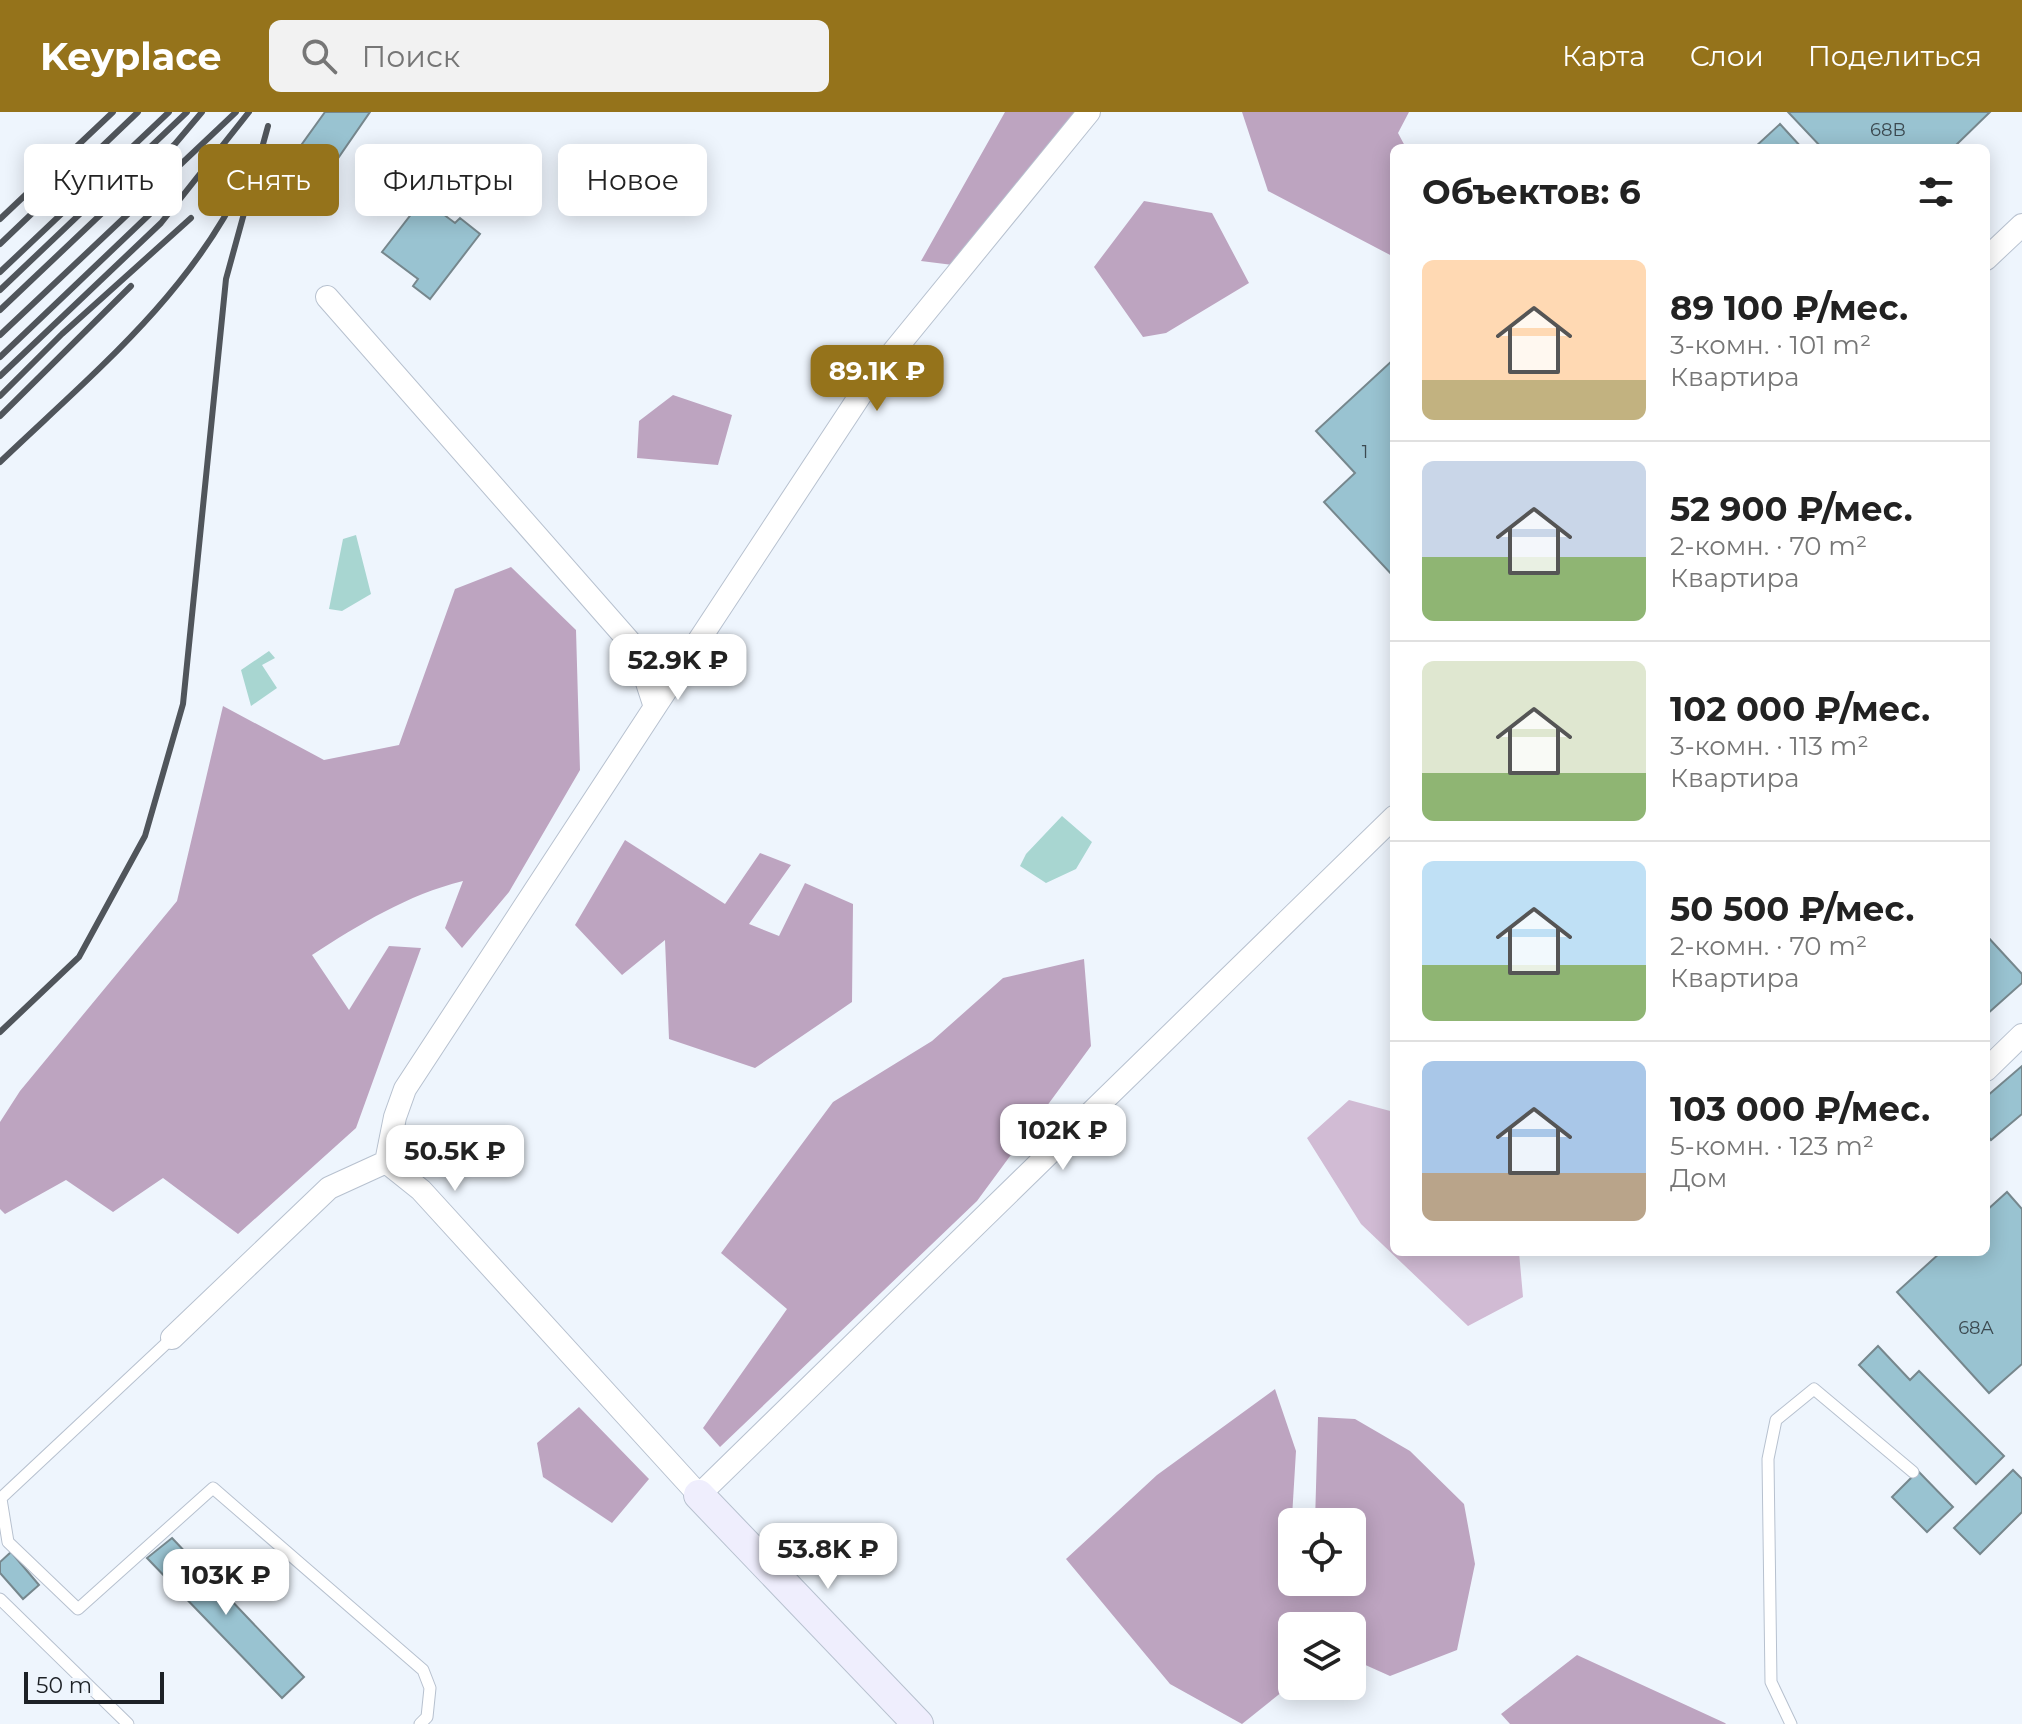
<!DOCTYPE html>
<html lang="ru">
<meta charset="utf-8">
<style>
:root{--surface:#fff;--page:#f2f2f2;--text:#222;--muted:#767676;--line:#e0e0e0;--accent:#95731b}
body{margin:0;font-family:Montserrat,sans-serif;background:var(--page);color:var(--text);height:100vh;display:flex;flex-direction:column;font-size:30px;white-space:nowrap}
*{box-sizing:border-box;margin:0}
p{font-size:26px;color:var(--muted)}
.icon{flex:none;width:44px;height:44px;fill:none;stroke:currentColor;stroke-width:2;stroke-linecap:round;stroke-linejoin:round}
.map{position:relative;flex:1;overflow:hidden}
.panel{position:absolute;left:1390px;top:32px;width:600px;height:1112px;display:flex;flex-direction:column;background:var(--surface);border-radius:12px;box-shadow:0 4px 20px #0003}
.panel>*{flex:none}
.hud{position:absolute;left:24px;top:32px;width:760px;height:72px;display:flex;gap:16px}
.fabs{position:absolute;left:1278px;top:1396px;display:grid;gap:16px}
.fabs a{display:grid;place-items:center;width:88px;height:88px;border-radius:12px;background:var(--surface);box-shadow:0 4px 20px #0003;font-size:40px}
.scale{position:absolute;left:24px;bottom:20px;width:140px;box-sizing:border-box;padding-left:8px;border:4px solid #1d2126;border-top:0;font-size:22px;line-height:28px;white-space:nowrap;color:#1d2126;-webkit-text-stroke:6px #eef5fd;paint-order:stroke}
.price{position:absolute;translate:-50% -68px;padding:0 18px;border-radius:16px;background:#fff;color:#222;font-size:26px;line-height:52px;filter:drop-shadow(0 2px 4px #0008)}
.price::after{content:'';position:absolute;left:50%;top:48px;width:24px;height:18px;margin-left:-12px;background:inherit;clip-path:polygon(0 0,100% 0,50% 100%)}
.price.selected{background:var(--accent);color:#fff}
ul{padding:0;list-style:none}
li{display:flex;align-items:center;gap:24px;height:200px;padding:0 32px}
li+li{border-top:2px solid var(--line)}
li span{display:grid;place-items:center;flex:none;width:224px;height:160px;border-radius:12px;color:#555}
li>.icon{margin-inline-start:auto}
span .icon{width:96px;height:96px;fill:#fffc;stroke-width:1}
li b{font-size:34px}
h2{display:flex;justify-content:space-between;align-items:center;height:96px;padding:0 32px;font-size:34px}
.tag{padding:0 28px;border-radius:12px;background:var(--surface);box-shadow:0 4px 20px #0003;font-size:28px;line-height:72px}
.tag.selected{background:var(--accent);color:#fff}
header{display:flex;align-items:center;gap:48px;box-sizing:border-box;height:112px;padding:0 40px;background:var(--accent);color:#fff}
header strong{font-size:38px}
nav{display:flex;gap:44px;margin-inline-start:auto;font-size:28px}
.search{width:560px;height:72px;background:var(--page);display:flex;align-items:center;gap:20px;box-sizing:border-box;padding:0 28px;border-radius:12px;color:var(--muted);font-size:30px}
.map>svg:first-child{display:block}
.green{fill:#d1bbd4}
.forest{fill:#bda4c0}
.water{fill:#a8d6d1}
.building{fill:#99c3d1;stroke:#76878d;stroke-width:2}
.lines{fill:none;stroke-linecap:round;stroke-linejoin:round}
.lane-casing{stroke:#b7c1cf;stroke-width:13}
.street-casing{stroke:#b7c1cf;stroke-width:24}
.secondary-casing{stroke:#b7c1cf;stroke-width:32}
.lane{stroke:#fff;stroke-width:11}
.street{stroke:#fff;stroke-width:22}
.secondary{stroke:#efeefd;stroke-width:30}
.rail{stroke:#50555b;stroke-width:6}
.labels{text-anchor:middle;stroke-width:7;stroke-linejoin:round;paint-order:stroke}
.number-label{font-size:18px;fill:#3c4a51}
</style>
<header>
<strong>Keyplace</strong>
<div class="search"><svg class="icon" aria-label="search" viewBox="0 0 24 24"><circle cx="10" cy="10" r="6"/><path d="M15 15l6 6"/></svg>Поиск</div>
<nav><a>Карта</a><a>Слои</a><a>Поделиться</a></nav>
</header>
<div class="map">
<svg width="2022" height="1612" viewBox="0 0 2022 1612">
<rect width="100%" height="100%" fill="#eef5fd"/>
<path class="green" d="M1349 988 1394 1000V1140H1519L1523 1185 1468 1214 1361 1112 1307 1026Z"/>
<path class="forest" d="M1005 0H1084L969 155 921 149Z
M1242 0H1409L1398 21 1406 36H1394V145L1268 79Z
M1144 89 1212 101 1249 171 1166 221 1143 225 1094 155Z
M673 283 732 303 718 353 637 346 639 309Z
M511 455 576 518 580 658 509 780 462 836 445 816 463 769C407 783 360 812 312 843L349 898 389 834 421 836 356 1016 238 1122 163 1066 113 1100 66 1068 5 1102 0 1097V1010L20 979 177 789 223 594 324 648 399 633 455 477Z
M625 728 725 792 760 741 791 753 749 812 779 824 805 771 853 792 852 890 755 956 669 927 665 828 622 863 575 813Z
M1084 847 1091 934 977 1089 720 1335 703 1316 787 1197 721 1141 833 990 932 929 1003 866Z
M1275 1277 1296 1339 1291 1422 1292 1470H1352V1410H1315L1318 1305 1355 1307 1410 1339 1464 1392 1475 1452 1457 1538 1390 1564 1352 1547V1514H1292V1572L1242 1612 1170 1572 1066 1447 1157 1363Z
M579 1295 649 1367 612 1411 543 1365 537 1331Z
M1577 1543 1725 1611 1726 1612H1510L1501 1602Z"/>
<path class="water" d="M356 423 371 482 342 499 329 497 343 427Z
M269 539 275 546 262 553 277 576 251 594 241 558Z
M1062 704 1092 730 1076 757 1046 771 1020 754 1026 742Z"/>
<path class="building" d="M325 0H370L314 81 275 53 286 37 294 43Z
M1788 0H1990L1953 36H1822Z
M1780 12 1802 36H1754Z
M423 87 455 111 460 106 480 122 430 187 413 174 418 167 382 140Z
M1394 247V465L1324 390 1355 361 1316 319Z
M1986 823 2022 862V871L1986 903Z
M2022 954V1002L1991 1028 1986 1022V985Z
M2007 1080 2022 1097V1252L1989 1281 1897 1180 1941 1140H1986V1099Z
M1878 1234 1910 1268 1919 1259 2004 1344 1976 1372 1859 1253Z
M2013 1358 2022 1367V1400L1980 1442 1954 1416Z
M1918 1359 1953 1395 1927 1420 1892 1385Z
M172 1426 304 1565 282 1586 147 1446Z
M11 1440 39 1473 23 1487 0 1461V1450Z"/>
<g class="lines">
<g class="lane-casing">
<path id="lane" d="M0 1387 172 1226
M1 1387 8 1430 78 1497 213 1376 423 1558 430 1576 427 1605 420 1612
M0 1487 128 1612
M1791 1612 1771 1570 1768 1347 1776 1308 1814 1277 1913 1360"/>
</g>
<g class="street-casing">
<path id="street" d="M1986 147 2022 113
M327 185 636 537 655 595 405 977 395 1005 386 1050
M655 595 871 267 1089 0
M1986 958 2022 923
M172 1226 329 1076 386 1050 421 1078 699 1383 1394 705"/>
</g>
<g class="secondary-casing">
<path id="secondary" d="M699 1383 918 1612"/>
</g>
<use href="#lane" class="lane"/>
<use href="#street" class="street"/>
<use href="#secondary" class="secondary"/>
<path class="rail" d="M0 107 113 0
M0 132 138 0
M0 160 169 0
M0 178 187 0
M0 198 175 32 202 0
M0 223 236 0
M0 245 174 79
M0 264 161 111 249 0
M0 284 62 222 191 106
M0 304 131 174
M0 350C90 264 190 183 244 68
M0 920 79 845 145 724 183 592 226 167 268 14"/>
</g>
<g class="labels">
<g class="number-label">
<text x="1888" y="24">68В</text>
<text x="1365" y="346">1</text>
<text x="1976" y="1222">68А</text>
</g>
</g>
</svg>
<div class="fabs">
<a><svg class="icon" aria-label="locate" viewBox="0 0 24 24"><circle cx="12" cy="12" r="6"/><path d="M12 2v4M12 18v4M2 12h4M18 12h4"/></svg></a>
<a><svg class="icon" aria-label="layers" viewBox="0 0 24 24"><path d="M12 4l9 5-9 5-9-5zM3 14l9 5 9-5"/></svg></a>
</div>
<div class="scale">50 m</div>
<b class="price selected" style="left:877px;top:301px">89.1K ₽</b>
<b class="price" style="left:678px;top:590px">52.9K ₽</b>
<b class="price" style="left:1063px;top:1060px">102K ₽</b>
<b class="price" style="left:455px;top:1081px">50.5K ₽</b>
<b class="price" style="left:828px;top:1479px">53.8K ₽</b>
<b class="price" style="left:226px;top:1505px">103K ₽</b>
<div class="hud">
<a class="tag">Купить</a>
<a class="tag selected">Снять</a>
<a class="tag">Фильтры</a>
<a class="tag">Новое</a>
</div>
<section class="panel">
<h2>Объектов: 6<svg class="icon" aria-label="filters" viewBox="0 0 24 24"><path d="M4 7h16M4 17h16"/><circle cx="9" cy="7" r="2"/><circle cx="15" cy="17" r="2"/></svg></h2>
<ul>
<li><span style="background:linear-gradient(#ffd9b3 75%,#c2b280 0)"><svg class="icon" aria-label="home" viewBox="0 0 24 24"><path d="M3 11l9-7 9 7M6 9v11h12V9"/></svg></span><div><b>89 100 ₽/мес.</b><p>3-комн. · 101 m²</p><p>Квартира</p></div></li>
<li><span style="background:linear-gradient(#c9d6e8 60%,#8fb573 0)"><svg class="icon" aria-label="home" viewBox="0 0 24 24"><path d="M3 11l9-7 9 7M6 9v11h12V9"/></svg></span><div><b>52 900 ₽/мес.</b><p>2-комн. · 70 m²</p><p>Квартира</p></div></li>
<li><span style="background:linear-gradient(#dfe7d0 70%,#8fb573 0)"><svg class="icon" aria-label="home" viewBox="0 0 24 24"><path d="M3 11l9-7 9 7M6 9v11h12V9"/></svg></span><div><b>102 000 ₽/мес.</b><p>3-комн. · 113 m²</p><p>Квартира</p></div></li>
<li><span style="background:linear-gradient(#bfe0f5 65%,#8fb573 0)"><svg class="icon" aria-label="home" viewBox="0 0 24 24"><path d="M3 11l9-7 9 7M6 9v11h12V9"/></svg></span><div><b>50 500 ₽/мес.</b><p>2-комн. · 70 m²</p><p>Квартира</p></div></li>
<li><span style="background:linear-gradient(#a9c7e8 70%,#b9a48a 0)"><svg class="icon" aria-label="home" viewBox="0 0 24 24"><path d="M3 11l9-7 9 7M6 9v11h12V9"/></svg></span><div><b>103 000 ₽/мес.</b><p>5-комн. · 123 m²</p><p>Дом</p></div></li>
</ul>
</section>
</div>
